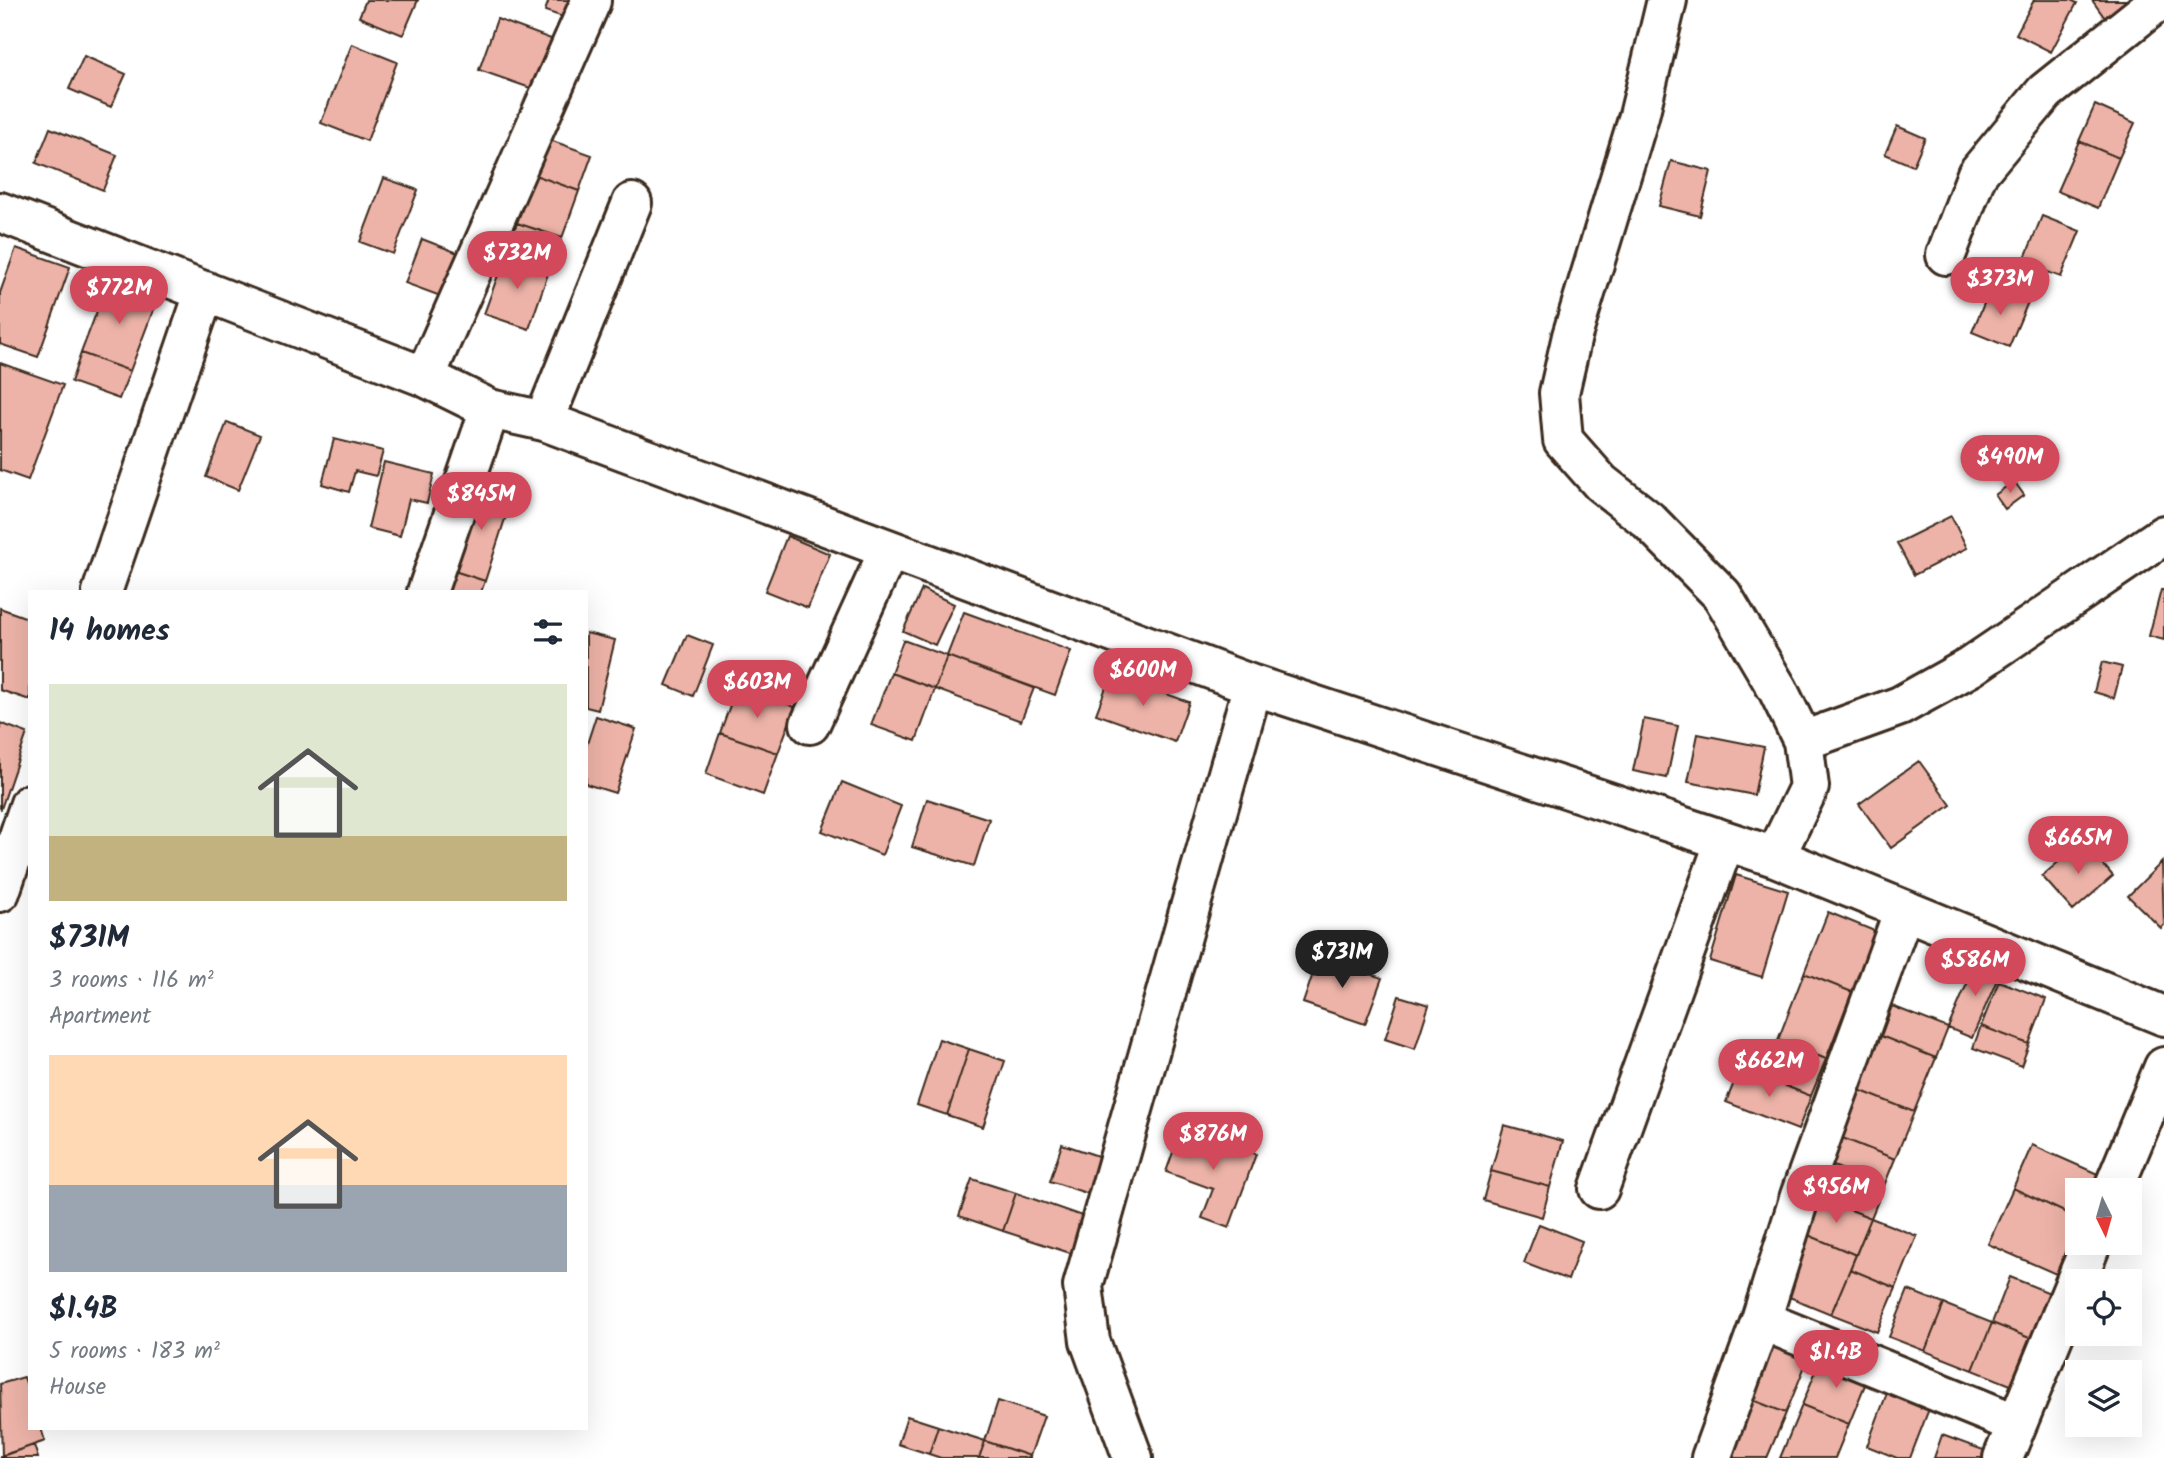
<!DOCTYPE html>
<meta charset="utf-8">
<style>
:root{--surface:#fff;--page:#f2f2f3;--text:#1f2937;--muted:#747a83;--accent:#d1495b}
body{margin:0;font-family:Kalam,sans-serif;background:var(--page);color:var(--text);height:100vh;display:flex;flex-direction:column;font-size:26px;white-space:nowrap}
*{box-sizing:border-box;margin:0}
p{font-size:23px;color:var(--muted)}
.icon{flex:none;width:38px;height:38px;fill:none;stroke:currentColor;stroke-width:2;stroke-linecap:round;stroke-linejoin:round}
.map{position:relative;flex:1;overflow:hidden}
.side{position:absolute;left:28px;top:590px;width:560px;height:840px;display:flex;flex-direction:column;background:var(--surface);border-radius:0px;box-shadow:0 7px 28px #0002}
.side>*{flex:none}
.needle{width:46px;rotate:175deg}
.buttons{position:absolute;left:2065px;top:1178px;display:grid;gap:14px}
.buttons a{display:grid;place-items:center;width:77px;height:77px;border-radius:0px;background:var(--surface);box-shadow:0 7px 28px #0002;font-size:35px}
.price{position:absolute;translate:-50% -60px;padding:0 16px;border-radius:24px;background:var(--accent);color:#fff;font-size:23px;line-height:46px;filter:drop-shadow(0 2px 4px #0008)}
.price::after{content:'';position:absolute;left:50%;top:42px;width:21px;height:16px;margin-left:-10px;background:inherit;clip-path:polygon(0 0,100% 0,50% 100%)}
.price.active{background:#222;color:#fff}
ul{padding:0;list-style:none}
li{display:grid;align-content:center;gap:14px;height:371px;padding:0 21px}
li span{display:grid;place-items:center;height:217px;border-radius:0px;color:#555}
li>.icon{margin-inline-start:auto}
span .icon{width:126px;height:126px;fill:#fffc;stroke-width:1}
li b{font-size:30px}
h2{display:flex;justify-content:space-between;align-items:center;height:84px;padding:0 21px;font-size:30px}
.map>svg:first-child{display:block}
.building{fill:#edb3a8;stroke:#3b2a1e;stroke-width:2}
.lines{fill:none;stroke-linecap:round;stroke-linejoin:round}
.minor-casing{stroke:#3b2a1e;stroke-width:44}
.minor{stroke:#fff;stroke-width:38}
</style>
<div class="map">
<svg width="2164" height="1458" viewBox="0 0 2164 1458">
<rect width="100%" height="100%" fill="#fff"/>
<filter id="ink" filterUnits="userSpaceOnUse"><feTurbulence type="fractalNoise" baseFrequency=".0143" numOctaves="2"/><feDisplacementMap in="SourceGraphic" scale="14" xChannelSelector="R" yChannelSelector="G"/><feConvolveMatrix kernelMatrix="1 2 1 2 8 2 1 2 1" color-interpolation-filters="sRGB"/></filter>
<g filter="url(#ink)">
<path class="building" d="M366 0H418L403 35 359 17Z
M549 0H580L572 20 545 11Z
M2034 0H2071L2077 3 2051 52 2016 34Z
M2092 0H2135L2107 21Z
M497 19 554 40 536 90 479 70Z
M352 44 397 62 367 141 321 123Z
M84 56 126 74 111 107 69 89Z
M2095 105 2135 123 2119 158 2079 141Z
M1897 126 1925 138 1913 166 1885 154Z
M50 128 117 155 103 190 36 163Z
M547 139 592 155 579 191 535 175Z
M2079 141 2119 158 2098 208 2057 191Z
M1671 161 1711 171 1700 216 1659 206Z
M535 175 579 191 562 238 517 223Z
M384 178 418 190 393 254 360 242Z
M2042 216 2080 231 2061 277 2023 263Z
M517 223 562 238 550 268 506 253Z
M422 239 471 258 454 301 405 283Z
M16 248 70 267 38 357 0 344V293Z
M506 253 550 268 529 329 484 314Z
M108 282 157 300 130 371 81 353Z
M1991 287 2028 302 2009 347 1972 332Z
M81 353 130 371 119 399 71 382Z
M0 363 63 385 28 480 0 470Z
M227 422 260 435 238 490 206 477Z
M334 439 383 451 376 476 355 471 349 492 322 484Z
M384 462 434 474 427 503 409 499 400 536 368 528Z
M2014 481 2024 495 2005 509 1995 495Z
M476 483 513 494 485 581 448 569Z
M1951 516 1967 548 1914 575 1897 543Z
M787 536 830 554 808 608 765 591Z
M448 569 485 581 481 592H441Z
M922 589 954 604 935 645 903 631Z
M2161 590H2164V640L2149 636Z
M0 608 30 619V700L0 690Z
M964 612 1071 651 1055 695 947 656Z
M586 633 615 640 598 710 586 707Z
M687 635 713 645 693 696 666 685Z
M903 640 947 656 935 689 891 673Z
M947 656 1034 688 1021 721 935 689Z
M2102 662 2122 667 2114 698 2094 692Z
M891 673 935 689 916 741 871 725Z
M1111 674 1189 702 1175 742 1096 714Z
M737 686 795 707 778 753 720 733Z
M596 716 636 729 615 793 586 784V747Z
M1644 719 1678 726 1667 778 1633 771Z
M0 723 27 733 1 809 0 808Z
M720 733 778 753 763 795 706 774Z
M1698 734 1764 747 1754 795 1688 782Z
M1919 761 1951 805 1891 848 1859 804Z
M842 782 901 806 882 855 822 831Z
M927 799 989 819 974 866 912 847Z
M2083 841 2113 876 2073 911 2042 876Z
M2162 862 2164 925 2161 928 2128 896Z
M1736 875 1788 891 1762 977 1710 961Z
M1828 912 1877 932 1852 992 1804 973Z
M1319 956 1382 978 1365 1024 1303 1003Z
M1978 958 2002 968 1972 1038 1948 1028Z
M1804 973 1852 992 1826 1059 1778 1040Z
M1999 981 2046 999 2029 1044 1981 1026Z
M1399 996 1429 1005 1415 1049 1385 1039Z
M1892 1006 1948 1028 1936 1058 1881 1036Z
M1981 1026 2029 1044 2021 1066 1973 1048Z
M1881 1036 1936 1058 1914 1112 1859 1090Z
M939 1039 969 1049 947 1115 917 1105Z
M1778 1040 1826 1059 1811 1096 1763 1077Z
M969 1049 1005 1061 983 1127 947 1115Z
M1740 1068 1811 1096 1798 1130 1726 1102Z
M1859 1090 1914 1112 1895 1159 1840 1137Z
M1504 1125 1563 1141 1550 1187 1491 1171Z
M1182 1127 1256 1154 1229 1228 1202 1218 1213 1189 1166 1172Z
M1840 1137 1895 1159 1884 1186 1828 1164Z
M1062 1144 1101 1157 1089 1194 1050 1181Z
M2032 1145 2100 1175 2094 1190H2077V1218L2013 1188Z
M1828 1164 1884 1186 1871 1218 1816 1196Z
M1491 1171 1550 1187 1542 1217 1483 1200Z
M972 1179 1016 1193 1003 1231 959 1216Z
M2013 1188 2077 1218V1226L2056 1274 1988 1244Z
M1016 1193 1085 1217 1073 1254 1003 1231Z
M1816 1196 1871 1218 1856 1255 1801 1232Z
M1871 1218 1917 1236 1896 1288 1850 1269Z
M1539 1224 1582 1241 1568 1280 1524 1263Z
M1801 1232 1856 1255 1831 1314 1777 1292Z
M1850 1269 1896 1288 1877 1332 1831 1314Z
M2010 1277 2055 1295 2037 1341 1992 1323Z
M1908 1290 1944 1304 1925 1351 1889 1337Z
M1944 1304 1992 1323 1973 1370 1925 1351Z
M1992 1323 2037 1341 2018 1388 1973 1370Z
M1768 1339 1809 1356 1786 1413 1745 1397Z
M1822 1356 1869 1375 1849 1424 1802 1405Z
M24 1377 30 1395V1428H41L45 1441 2 1456 0 1384Z
M1890 1385 1932 1401 1910 1458H1897L1867 1446Z
M1745 1397 1786 1413 1767 1458H1720Z
M998 1401 1044 1416 1030 1456 985 1441Z
M1802 1405 1849 1424 1835 1458H1780Z
M907 1416 938 1426 929 1454 898 1444Z
M938 1426 985 1441 979 1458H941L929 1454Z
M1942 1435 1989 1452 1987 1458H1934Z
M985 1441 1030 1456V1458H979Z
M34 1445 38 1458H0V1456Z"/>
<g class="lines">
<g class="minor-casing">
<path id="minor" d="M1667 0 1639 116 1572 336 1559 393 1563 440 1601 483 1648 520 1722 595 1778 690 1803 741 1809 787 1775 857
M0 212 425 377 490 409 544 421 1253 685 1775 857 2164 1016
M1946 255 1977 174 2045 92 2160 0
M425 377 591 1
M544 421 632 203
M102 592 205 291
M427 592 490 409
M810 724 889 550
M1803 741 1900 706 1970 667 2164 535
M0 892 30 804
M1599 1189 1725 841
M2113 1190 2164 1067
M1761 1320 2017 1424
M1133 1458 1090 1341 1083 1286 1253 685
M1711 1458 1761 1320 1800 1196 1904 910
M2003 1458 2092 1242"/>
</g>
<use href="#minor" class="minor"/>
</g>
</g>
</svg>
<div class="buttons">
<a><svg class="needle" viewBox="-14 -14 28 28"><path d="M0-13l5 13h-10z" fill="#e53935"/><path d="M0 13l5-13h-10z" fill="#747a83"/></svg></a>
<a><svg class="icon" aria-label="locate" viewBox="0 0 24 24"><circle cx="12" cy="12" r="6"/><path d="M12 2v4M12 18v4M2 12h4M18 12h4"/></svg></a>
<a><svg class="icon" aria-label="layers" viewBox="0 0 24 24"><path d="M12 4l9 5-9 5-9-5zM3 14l9 5 9-5"/></svg></a>
</div>
<b class="price" style="left:517px;top:291px">$732M</b>
<b class="price" style="left:2000px;top:317px">$373M</b>
<b class="price" style="left:119px;top:326px">$772M</b>
<b class="price" style="left:2010px;top:495px">$490M</b>
<b class="price" style="left:481px;top:532px">$845M</b>
<b class="price" style="left:1143px;top:708px">$600M</b>
<b class="price" style="left:757px;top:720px">$603M</b>
<b class="price" style="left:2078px;top:876px">$665M</b>
<b class="price active" style="left:1342px;top:990px">$731M</b>
<b class="price" style="left:1975px;top:998px">$586M</b>
<b class="price" style="left:1769px;top:1099px">$662M</b>
<b class="price" style="left:1213px;top:1172px">$876M</b>
<b class="price" style="left:1836px;top:1225px">$956M</b>
<b class="price" style="left:1836px;top:1390px">$1.4B</b>
<section class="side">
<h2>14 homes<svg class="icon" aria-label="filters" viewBox="0 0 24 24"><path d="M4 7h16M4 17h16"/><circle cx="9" cy="7" r="2"/><circle cx="15" cy="17" r="2"/></svg></h2>
<ul>
<li><span style="background:linear-gradient(#dfe7d0 70%,#c2b280 0)"><svg class="icon" aria-label="home" viewBox="0 0 24 24"><path d="M3 11l9-7 9 7M6 9v11h12V9"/></svg></span><div><b>$731M</b><p>3 rooms · 116 m²</p><p>Apartment</p></div></li>
<li><span style="background:linear-gradient(#ffd9b3 60%,#9aa5b1 0)"><svg class="icon" aria-label="home" viewBox="0 0 24 24"><path d="M3 11l9-7 9 7M6 9v11h12V9"/></svg></span><div><b>$1.4B</b><p>5 rooms · 183 m²</p><p>House</p></div></li>
</ul>
</section>
</div>
